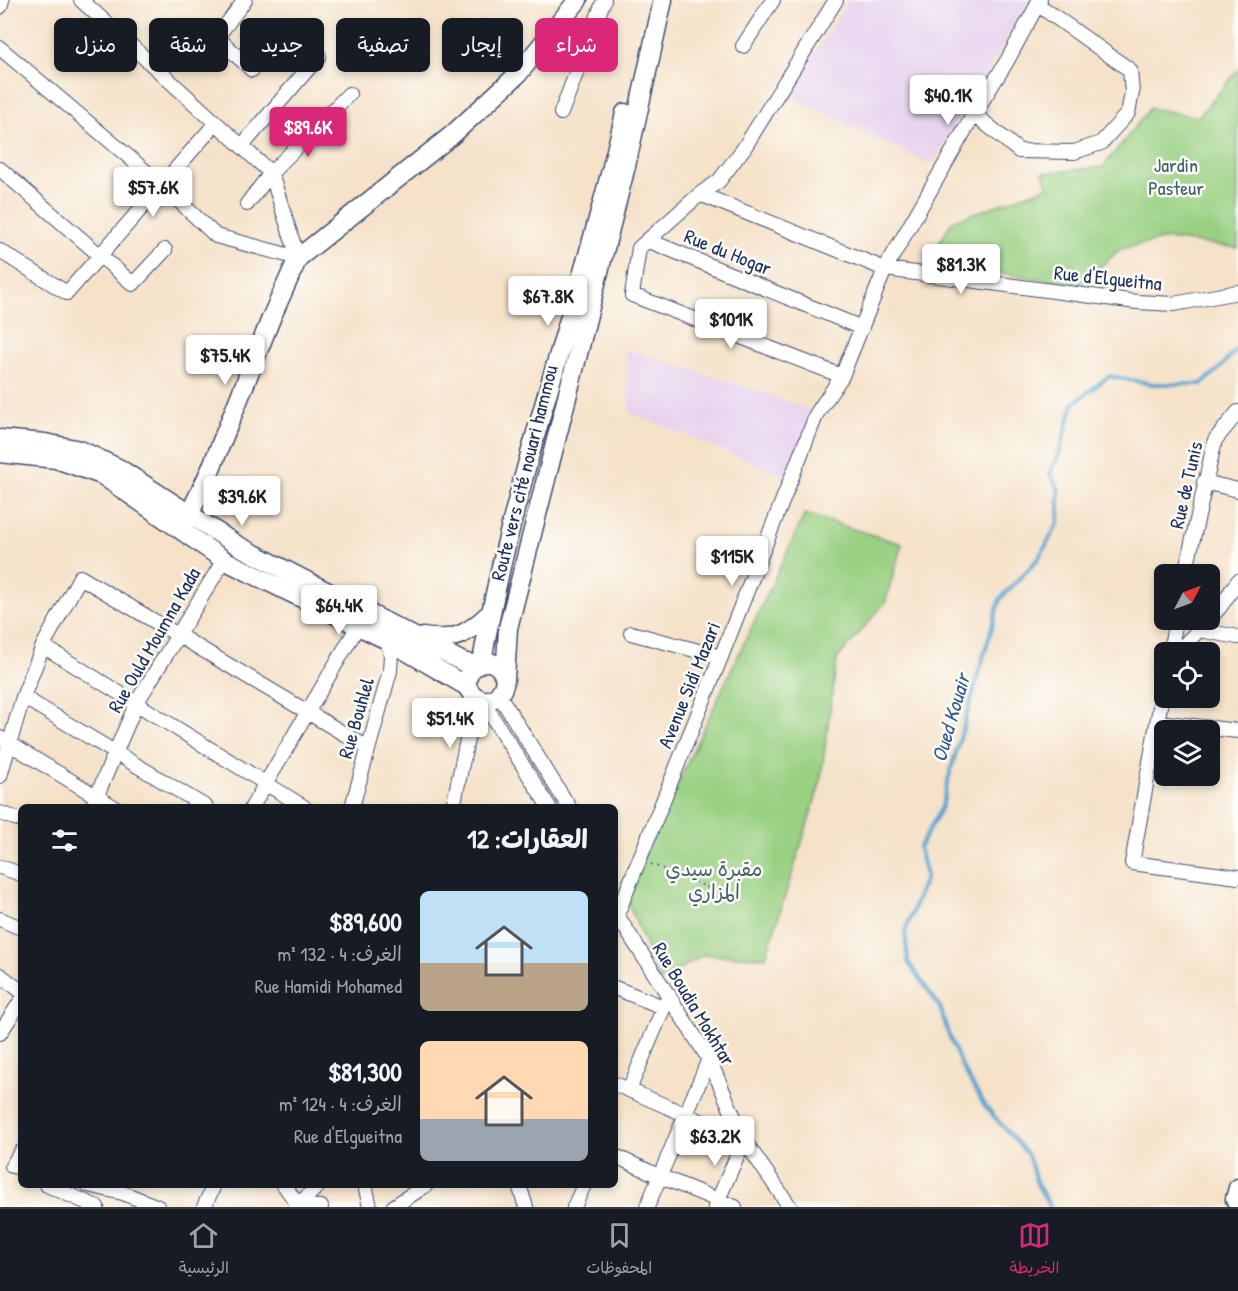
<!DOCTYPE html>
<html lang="ar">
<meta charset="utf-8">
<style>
:root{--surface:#171b24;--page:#242831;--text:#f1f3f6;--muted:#9ea1a6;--line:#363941;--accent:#db2777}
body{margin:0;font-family:"Patrick Hand","Playpen Sans Arabic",sans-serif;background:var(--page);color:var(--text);direction:rtl;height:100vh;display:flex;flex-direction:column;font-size:22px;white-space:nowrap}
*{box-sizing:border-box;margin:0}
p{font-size:20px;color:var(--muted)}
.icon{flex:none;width:33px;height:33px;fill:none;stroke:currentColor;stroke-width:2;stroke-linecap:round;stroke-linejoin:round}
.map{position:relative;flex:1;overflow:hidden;direction:ltr}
.details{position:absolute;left:18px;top:804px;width:600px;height:384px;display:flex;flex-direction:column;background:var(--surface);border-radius:9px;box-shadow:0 3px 9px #0003;direction:rtl}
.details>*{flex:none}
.top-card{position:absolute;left:18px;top:18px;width:600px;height:54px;direction:rtl;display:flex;gap:12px}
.needle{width:39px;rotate:49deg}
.fabs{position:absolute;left:1154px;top:564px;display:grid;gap:12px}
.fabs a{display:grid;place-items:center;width:66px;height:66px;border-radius:9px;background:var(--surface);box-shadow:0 3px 9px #0003;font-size:30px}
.price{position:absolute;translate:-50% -51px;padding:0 14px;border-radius:6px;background:#fff;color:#222;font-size:20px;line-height:39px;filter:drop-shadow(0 2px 3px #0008)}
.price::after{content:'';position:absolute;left:50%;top:36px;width:18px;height:14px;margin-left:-9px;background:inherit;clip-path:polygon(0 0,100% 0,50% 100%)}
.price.on{background:var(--accent);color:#fff}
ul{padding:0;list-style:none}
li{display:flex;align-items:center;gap:18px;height:150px;padding:0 30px}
li span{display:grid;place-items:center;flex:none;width:168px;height:120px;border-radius:9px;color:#555}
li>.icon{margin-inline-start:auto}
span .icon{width:72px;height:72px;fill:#fffc;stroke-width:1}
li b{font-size:26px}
h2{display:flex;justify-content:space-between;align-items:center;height:72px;padding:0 30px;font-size:26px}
.tag{padding:0 21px;border-radius:9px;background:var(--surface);box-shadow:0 3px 9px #0003;font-size:21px;line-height:54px}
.tag.on{background:var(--accent);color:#fff}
.tabs{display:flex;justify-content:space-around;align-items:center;height:84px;border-top:2px solid var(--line);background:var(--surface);font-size:16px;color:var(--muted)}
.tabs a{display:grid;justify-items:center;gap:3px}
.tabs .on{color:var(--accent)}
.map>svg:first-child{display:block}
.built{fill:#e7d2ef}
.green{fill:#99d082;stroke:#5a8070;stroke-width:1.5}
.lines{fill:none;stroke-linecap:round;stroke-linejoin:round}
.stream{stroke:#57a3d0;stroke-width:4}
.street-casing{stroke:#3c4a6e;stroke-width:16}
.secondary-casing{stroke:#3c4a6e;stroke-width:21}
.path{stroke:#3c4a6e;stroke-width:2;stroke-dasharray:1.5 4.5;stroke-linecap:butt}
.street{stroke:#fff;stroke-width:14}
.secondary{stroke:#fff;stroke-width:18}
.labels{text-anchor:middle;stroke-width:5;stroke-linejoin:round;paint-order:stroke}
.park-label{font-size:20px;fill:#415f69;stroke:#fdfcf7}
.street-label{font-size:20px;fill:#1b2f5e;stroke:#fdfcf7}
.water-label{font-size:21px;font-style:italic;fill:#335d8c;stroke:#fdfcf7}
</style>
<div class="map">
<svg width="1238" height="1207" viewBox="0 0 1238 1207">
<rect width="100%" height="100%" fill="#fdfcf7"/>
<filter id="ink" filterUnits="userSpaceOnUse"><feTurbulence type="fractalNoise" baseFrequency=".0167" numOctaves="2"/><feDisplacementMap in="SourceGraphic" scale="12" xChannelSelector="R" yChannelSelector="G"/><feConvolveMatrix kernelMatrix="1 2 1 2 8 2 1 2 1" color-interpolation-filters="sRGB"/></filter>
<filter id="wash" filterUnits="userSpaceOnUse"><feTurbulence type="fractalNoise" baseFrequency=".008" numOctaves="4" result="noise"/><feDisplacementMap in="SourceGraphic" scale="24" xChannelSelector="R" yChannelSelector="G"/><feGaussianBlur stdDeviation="1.35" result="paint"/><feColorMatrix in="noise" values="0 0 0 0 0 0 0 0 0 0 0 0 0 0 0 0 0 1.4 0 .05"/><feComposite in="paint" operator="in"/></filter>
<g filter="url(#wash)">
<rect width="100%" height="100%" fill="#f5e2c9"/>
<path class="built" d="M849 0H1030L931 165 787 95Z
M625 349 765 393 817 413 791 478 629 412Z"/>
<path class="green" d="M1238 70V248L1167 239 1120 249 1080 285 928 262 952 221 1048 187 1043 173 1103 167 1150 108 1198 117Z
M805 514 902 544 885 603 837 659 820 784 766 957 703 955 660 981 625 895Z"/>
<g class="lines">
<path class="stream" d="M1050 1207 1037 1184 1028 1155 984 1105 961 1065 948 1033 940 1007 908 962 905 931 926 876 919 848 942 807 948 780 1000 599 1038 559 1059 522V490L1050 473 1060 451 1073 404 1109 376 1153 384H1201L1217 371 1238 348"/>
</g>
</g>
<g filter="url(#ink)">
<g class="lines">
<g class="street-casing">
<path id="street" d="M81 0 271 173 298 258
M245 0 217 37 252 70
M836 0 744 148 719 181 700 194 639 248 632 295 842 376
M0 7 2 0
M743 46 773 0
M0 48 162 185 216 236 298 258
M561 113 604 0
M974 114 1019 151 1074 152 1101 143 1128 113 1132 93 1130 70 1037 4
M242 146 319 56
M0 169 133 284 165 250
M700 194 885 269 1137 302 1174 304 1238 292
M247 204 271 173 349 94
M647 240 862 328
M0 251 67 293 216 123
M1204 482 1238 490
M1185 574 1215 440 1238 412
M1209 619 1220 607 1238 581
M1199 630 1238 637
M631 633 721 657
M43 646 304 807
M1170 652 1176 620
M1177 652 1209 620
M1164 684 1132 863 1238 877
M499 695 569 807
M23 697 206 807
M481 699 549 807
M1158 722 1238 731
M0 738 114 807
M0 776 23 697 43 646 80 577 368 748
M92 807 137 702 224 560
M252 807 358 626
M352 807 390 671 391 655 387 640
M453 807 476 697
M0 813 21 820
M0 867 21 874
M615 912 709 1059 744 1140 790 1207
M0 919 21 928
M615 920 721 657 817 413 842 376 885 269 974 114 1007 61 1040 0
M0 975 21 991
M615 988 663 1007
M0 1033 21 1001
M615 1084 744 1140 715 1207
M629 1090 669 995
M21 1152 12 1166 21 1168
M615 1156 659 1176 735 1207
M47 1185 97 1207
M88 1185 123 1193 158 1207
M284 1185 298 1205
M365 1185 370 1207
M519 1185 526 1207
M298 1205 321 1207
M204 1207 214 1185
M296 1207 319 1185
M393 1207 426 1185
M574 1207 584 1185
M647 1207 709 1059"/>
</g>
<g class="secondary-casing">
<path id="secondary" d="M0 439 45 443 80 450 120 469 237 545 463 662 476 665
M0 453 56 459 102 475 224 560 387 640 468 687
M180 529 190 513 210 471 272 316 298 258 452 135 518 74 578 0
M423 637C454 642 468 634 490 613
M482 662C513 475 583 297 625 113
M505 679C493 640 448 678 476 697 491 707 504 693 505 679L508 628 626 166 663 0
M1238 1188 1235 1199 1238 1206"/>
</g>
<path class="path" d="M651 864 736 899"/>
<use href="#street" class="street"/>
<use href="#secondary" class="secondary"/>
</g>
</g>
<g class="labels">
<g class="park-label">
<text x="1176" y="172">Jardin<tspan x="1176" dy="23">Pasteur</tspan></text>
<text x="714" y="876">مقبرة سيدي<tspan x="714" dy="23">المزاري</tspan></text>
</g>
<g class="street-label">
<text transform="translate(728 252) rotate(22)" y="7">Rue du Hogar</text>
<text transform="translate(1108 278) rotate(6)" y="7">Rue d'Elgueitna</text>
<text transform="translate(524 473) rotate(-76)" y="7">Route vers cité nouari hammou</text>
<text transform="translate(1186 485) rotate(-77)" y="7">Rue de Tunis</text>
<text transform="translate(154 640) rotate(-60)" y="7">Rue Ould Moumna Kada</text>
<text transform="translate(689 685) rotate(-68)" y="7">Avenue Sidi Mazari</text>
<text transform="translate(356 718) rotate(-74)" y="7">Rue Bouhlel</text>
<text transform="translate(694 1004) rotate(59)" y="7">Rue Boudia Mokhtar</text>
</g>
<g class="water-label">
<text transform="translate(951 718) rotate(-74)" y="7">Oued Kouair</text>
</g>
</g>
</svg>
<div class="fabs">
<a><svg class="needle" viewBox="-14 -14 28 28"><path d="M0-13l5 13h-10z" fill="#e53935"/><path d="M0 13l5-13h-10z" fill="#9ea1a6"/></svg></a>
<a><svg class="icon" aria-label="locate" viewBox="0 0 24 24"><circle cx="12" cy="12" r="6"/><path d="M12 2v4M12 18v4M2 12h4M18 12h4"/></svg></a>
<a><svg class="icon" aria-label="layers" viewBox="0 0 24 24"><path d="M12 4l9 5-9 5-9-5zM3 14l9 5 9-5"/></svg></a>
</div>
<b class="price" style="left:948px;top:126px">$40.1K</b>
<b class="price on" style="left:308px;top:158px">$89.6K</b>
<b class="price" style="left:153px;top:218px">$57.6K</b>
<b class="price" style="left:961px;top:295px">$81.3K</b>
<b class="price" style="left:548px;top:327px">$67.8K</b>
<b class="price" style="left:731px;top:350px">$101K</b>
<b class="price" style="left:225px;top:386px">$75.4K</b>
<b class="price" style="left:242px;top:527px">$39.6K</b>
<b class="price" style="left:732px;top:587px">$115K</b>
<b class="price" style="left:339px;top:636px">$64.4K</b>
<b class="price" style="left:450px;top:749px">$51.4K</b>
<b class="price" style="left:715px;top:1167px">$63.2K</b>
<div class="top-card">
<a class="tag on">شراء</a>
<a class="tag">إيجار</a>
<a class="tag">تصفية</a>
<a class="tag">جديد</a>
<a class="tag">شقة</a>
<a class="tag">منزل</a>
</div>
<section class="details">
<h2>العقارات: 12<svg class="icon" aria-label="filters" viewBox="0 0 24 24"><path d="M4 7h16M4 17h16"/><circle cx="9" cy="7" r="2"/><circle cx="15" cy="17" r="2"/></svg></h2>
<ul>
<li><span style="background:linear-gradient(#bfe0f5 60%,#b9a48a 0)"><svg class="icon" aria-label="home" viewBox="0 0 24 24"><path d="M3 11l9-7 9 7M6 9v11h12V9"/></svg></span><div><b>$89,600</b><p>الغرف: 4 · 132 m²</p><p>Rue Hamidi Mohamed</p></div></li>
<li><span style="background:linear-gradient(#ffd9b3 65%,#9aa5b1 0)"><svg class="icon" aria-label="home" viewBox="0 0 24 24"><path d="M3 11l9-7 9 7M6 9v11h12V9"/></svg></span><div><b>$81,300</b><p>الغرف: 4 · 124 m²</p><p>Rue d'Elgueitna</p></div></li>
</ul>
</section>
</div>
<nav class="tabs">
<a class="on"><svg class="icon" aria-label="map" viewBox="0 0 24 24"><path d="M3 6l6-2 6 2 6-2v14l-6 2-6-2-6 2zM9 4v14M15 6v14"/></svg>الخريطة</a>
<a><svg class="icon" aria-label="saved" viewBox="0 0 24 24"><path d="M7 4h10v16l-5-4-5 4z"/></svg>المحفوظات</a>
<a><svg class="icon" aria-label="home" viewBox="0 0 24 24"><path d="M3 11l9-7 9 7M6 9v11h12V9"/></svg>الرئيسية</a>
</nav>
